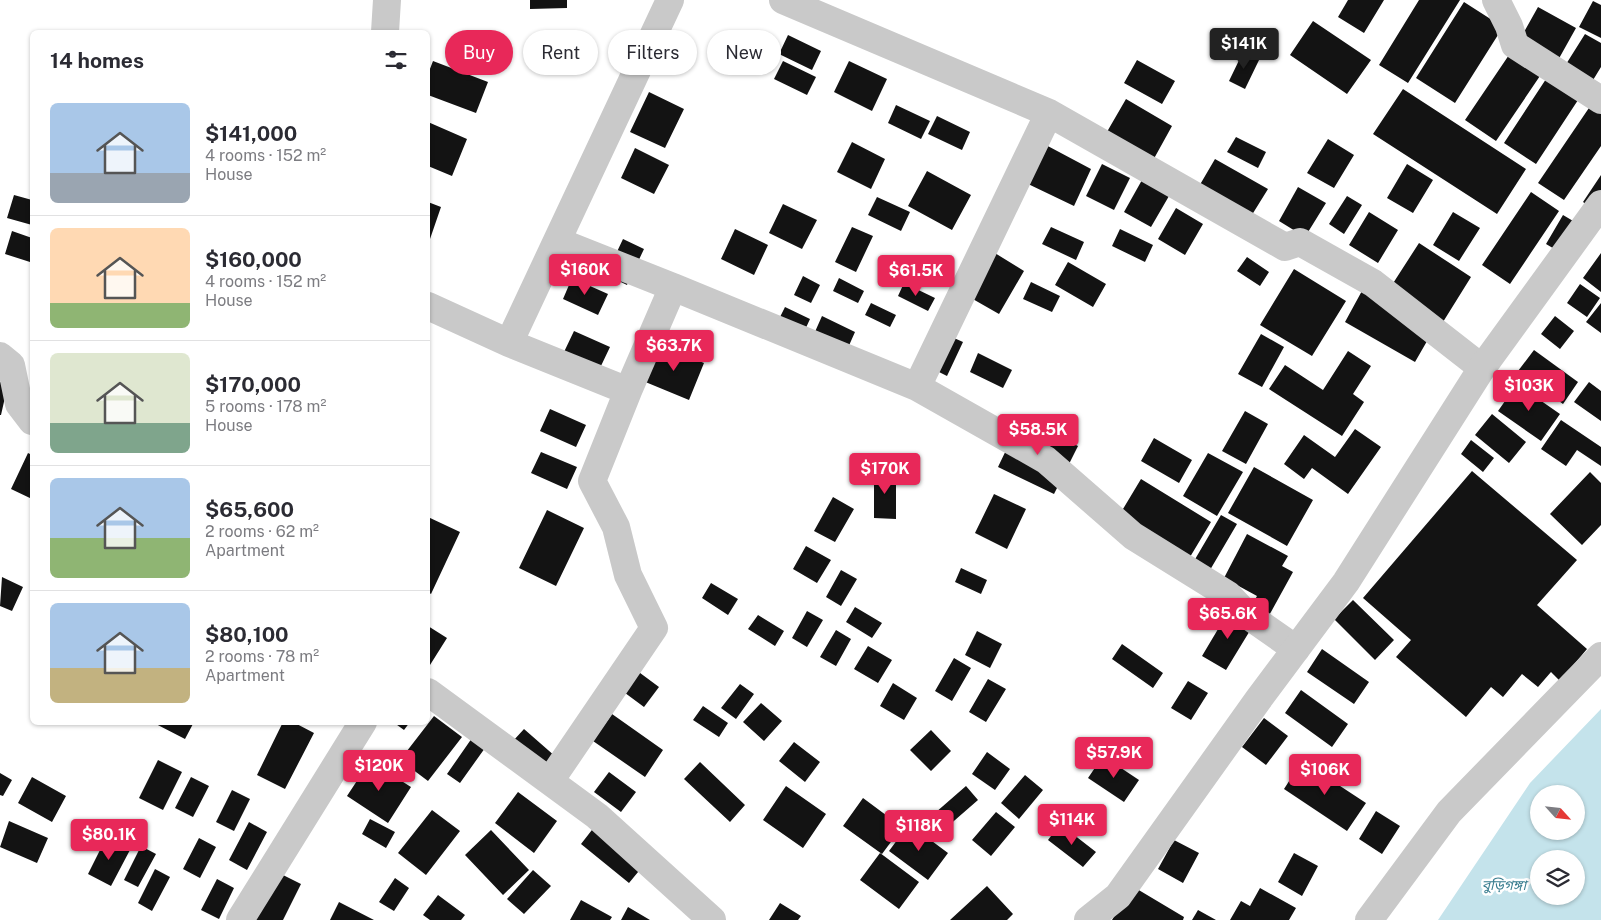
<!DOCTYPE html>
<meta charset="utf-8">
<style>
:root{--surface:#fff;--page:#f7f7f7;--text:#2b2b33;--muted:#7c7c81;--line:#e1e1e2;--accent:#e82859}
body{margin:0;font-family:"Public Sans","Noto Sans Bengali",sans-serif;background:var(--page);color:var(--text);height:100vh;display:flex;flex-direction:column;font-size:19px;white-space:nowrap}
*{box-sizing:border-box;margin:0}
p{font-size:16px;color:var(--muted)}
.icon{flex:none;width:28px;height:28px;fill:none;stroke:currentColor;stroke-width:2;stroke-linecap:round;stroke-linejoin:round}
.map{position:relative;flex:1;overflow:hidden}
.details{position:absolute;left:30px;top:30px;width:400px;height:695px;display:flex;flex-direction:column;background:var(--surface);border-radius:8px;box-shadow:0 1px 4px #0004}
.details>*{flex:none}
.banner{position:absolute;left:445px;top:30px;width:475px;height:45px;display:flex;gap:10px}
.needle{width:32px;rotate:117deg}
.buttons{position:absolute;left:1530px;top:785px;display:grid;gap:10px}
.buttons a{display:grid;place-items:center;width:55px;height:55px;border-radius:50%;background:var(--surface);box-shadow:0 1px 4px #0004;font-size:25px}
.price{position:absolute;translate:-50% -42px;padding:0 11px;border-radius:5px;background:var(--accent);color:#fff;font-size:16px;line-height:32px;filter:drop-shadow(0 1px 2px #0008)}
.price::after{content:'';position:absolute;left:50%;top:30px;width:15px;height:11px;margin-left:-8px;background:inherit;clip-path:polygon(0 0,100% 0,50% 100%)}
.price.selected{background:#222;color:#fff}
ul{padding:0;list-style:none}
li{display:flex;align-items:center;gap:15px;height:125px;padding:0 20px}
li+li{border-top:1px solid var(--line)}
li span{display:grid;place-items:center;flex:none;width:140px;height:100px;border-radius:8px;color:#555}
li>.icon{margin-inline-start:auto}
span .icon{width:60px;height:60px;fill:#fffc;stroke-width:1}
li b{font-size:21px}
h2{display:flex;justify-content:space-between;align-items:center;height:60px;padding:0 20px;font-size:21px}
.pill{padding:0 18px;border-radius:22px;background:var(--surface);box-shadow:0 1px 4px #0004;font-size:18px;line-height:45px}
.pill.selected{background:var(--accent);color:#fff}
.map>svg:first-child{display:block}
.water{fill:#c4e3eb;fill-rule:evenodd}
.building{fill:#131313}
.lines{fill:none;stroke-linecap:round;stroke-linejoin:round}
.minor{stroke:#c9c9c9;stroke-width:28}
.tertiary{stroke:#c9c9c9;stroke-width:28}
.labels{text-anchor:middle;stroke-width:5;stroke-linejoin:round;paint-order:stroke}
.water-label{font-size:14px;font-style:italic;fill:#397d8f;stroke:#fff}
</style>
<div class="map">
<svg width="1601" height="920" viewBox="0 0 1601 920">
<rect width="100%" height="100%" fill="#fff"/>
<path class="water" d="M1601 709V920H1438L1530 783ZM1539 794H1576V831H1539ZM1539 859H1576V896H1539Z"/>
<path class="building" d="M530 0H567V8L530 9Z
M1348 0H1384L1364 33 1338 17Z
M1419 0H1460L1408 83 1379 65Z
M1593 1 1601 5V38L1579 27Z
M1464 2 1503 27 1455 103 1416 78Z
M1538 7 1576 28 1557 62 1519 41Z
M1313 21 1371 60 1347 94 1290 55Z
M1585 34 1601 43V67L1590 85 1563 69Z
M788 35 821 51 812 70 779 54Z
M1513 49 1544 70 1496 141 1465 120Z
M1244 50 1260 58 1245 89 1229 81Z
M1137 60 1175 81 1162 104 1124 83Z
M433 61 488 82 476 113 428 95V74Z
M783 61 816 77 807 95 774 79Z
M849 61 887 79 872 111 834 92Z
M1548 76 1580 97 1536 164 1504 143Z
M1403 89 1526 169 1497 214 1373 134Z
M649 92 684 109 665 148 630 132Z
M1126 99 1172 126 1151 164 1104 137Z
M1593 102 1601 107V146L1564 200 1538 183Z
M896 105 930 121 921 139 888 123Z
M937 116 970 132 962 150 928 134Z
M428 122 467 139 452 176 428 166Z
M1236 137 1266 152 1258 168 1227 152Z
M1328 139 1354 155 1334 188 1307 173Z
M852 142 885 159 871 189 837 172Z
M1044 144 1091 169 1074 206 1026 183Z
M635 148 669 165 654 194 621 178Z
M1215 159 1268 189 1250 218 1198 188Z
M1102 164 1130 178 1114 210 1086 196Z
M1407 164 1433 180 1413 213 1387 198Z
M927 171 971 195 952 230 908 206Z
M1601 175V214L1583 202Z
M1142 180 1169 196 1151 227 1124 212Z
M1298 187 1326 203 1305 237 1279 221Z
M1531 192 1559 211 1510 284 1482 265Z
M14 195 32 200V225L7 218Z
M1347 196 1362 205 1344 234 1329 224Z
M877 197 910 212 901 231 868 215Z
M428 202 441 207 430 239 428 238Z
M783 204 817 220 802 249 769 233Z
M1176 208 1203 224 1185 255 1158 239Z
M1369 212 1398 230 1378 263 1349 245Z
M1453 212 1480 228 1459 261 1433 245Z
M1563 215 1590 231 1573 260 1546 244Z
M852 227 873 236 856 272 835 262Z
M1051 227 1084 242 1076 260 1042 244Z
M735 229 768 245 754 275 721 259Z
M1120 229 1153 245 1145 262 1112 246Z
M12 231 32 238 30 262 5 254Z
M623 239 644 249 627 285 606 275Z
M1419 243 1471 277 1443 322 1390 288Z
M990 250 1024 271 999 314 964 294Z
M1601 253V292L1583 278Z
M1247 257 1269 272 1260 286 1237 271Z
M1068 262 1106 284 1093 307 1055 285Z
M1294 269 1346 301 1312 356 1260 325Z
M803 276 820 285 811 303 794 295Z
M572 278 608 294 598 315 563 299Z
M839 278 864 291 858 303 833 291Z
M1031 282 1060 296 1052 312 1023 299Z
M904 283 935 298 928 311 898 296Z
M1580 284 1600 298 1587 317 1567 303Z
M1363 289 1434 329 1415 362 1345 322Z
M871 303 896 315 890 327 865 315Z
M1601 303V333L1586 322Z
M785 307 810 319 804 332 779 319Z
M822 316 855 332 847 350 814 334Z
M1555 316 1574 331 1560 349 1541 334Z
M574 331 610 347 600 368 564 352Z
M945 334 963 342 947 376 929 367Z
M1261 334 1284 347 1262 387 1238 374Z
M658 344 704 363 689 400 643 381Z
M1534 350 1578 382 1563 404 1518 371Z
M1348 351 1371 366 1353 394 1364 402 1342 436 1269 389 1285 365 1323 390Z
M978 353 1012 370 1003 388 970 372Z
M0 382 8 384 1 415H0Z
M1589 382 1601 391V421L1574 402Z
M1517 384 1560 414 1541 441 1498 411Z
M550 409 586 425 576 447 540 431Z
M1245 411 1268 424 1246 464 1222 451Z
M1492 414 1526 442 1509 463 1475 435Z
M1021 419 1078 446 1054 494 998 467Z
M1561 420 1601 447V466L1577 450 1566 466 1541 449Z
M1355 429 1381 447 1348 494 1312 468 1304 479 1284 464 1304 435 1335 457Z
M1154 438 1192 460 1179 483 1141 461Z
M1471 440 1494 458 1483 472 1461 454Z
M541 452 577 467 567 489 531 473Z
M28 453 32 455V499L11 489Z
M1208 453 1243 472 1217 516 1183 496Z
M1254 467 1313 500 1287 546 1228 513Z
M1472 471 1577 560 1537 605 1587 649 1560 681 1551 672 1538 687 1522 674 1503 697 1491 687 1466 717 1396 657 1411 640 1363 598Z
M874 472H896V519L874 518Z
M1590 472 1601 483V525L1582 545 1550 514Z
M1141 479 1211 522 1190 557 1120 514Z
M994 494 1026 509 1007 549 975 533Z
M833 497 854 509 835 542 814 531Z
M547 510 584 528 556 586 519 568Z
M1221 515 1237 524 1210 570 1194 561Z
M428 517 460 532 431 594 428 592Z
M1247 534 1288 556 1282 566 1293 572 1266 621 1248 612 1257 596 1224 578Z
M806 546 831 560 817 583 793 569Z
M961 568 987 580 981 594 955 582Z
M841 570 857 579 841 606 826 597Z
M2 577 23 587 12 611 0 606Z
M711 583 738 599 728 615 702 598Z
M1353 600 1394 640 1375 660 1334 619Z
M855 607 882 623 872 638 846 622Z
M1230 609 1254 624 1226 670 1202 656Z
M807 611 823 620 807 647 792 638Z
M758 615 784 631 775 646 748 629Z
M428 626 447 638 430 665 428 664Z
M836 630 851 639 836 666 820 657Z
M977 631 1002 644 990 668 965 655Z
M1122 644 1163 673 1153 688 1112 659Z
M868 646 892 660 878 683 854 669Z
M1322 649 1369 682 1354 704 1307 672Z
M954 658 971 668 952 701 935 691Z
M632 667 659 687 644 707 617 687Z
M988 679 1006 689 986 722 969 712Z
M1188 681 1208 693 1191 720 1171 708Z
M893 683 917 698 904 720 880 706Z
M740 684 754 694 736 719 721 708Z
M1301 690 1348 724 1332 747 1285 713Z
M761 703 782 721 764 741 743 722Z
M703 706 728 723 719 737 693 720Z
M612 714 663 750 645 777 593 741Z
M434 716 462 737 428 781 400 760Z
M1264 718 1288 736 1266 765 1242 747Z
M152 722H194L185 739Z
M283 722H293L314 733 285 789 257 775Z
M393 722H410L404 730Z
M524 729 556 757 546 769 513 741Z
M931 730 951 751 931 771 910 750Z
M472 738 485 748 460 783 447 774Z
M794 742 820 762 805 782 779 761Z
M987 752 1010 769 995 790 972 774Z
M1103 756 1139 780 1124 802 1088 778Z
M158 760 182 772 163 810 139 798Z
M370 761 411 787 388 823 347 796Z
M1302 761 1366 803 1347 831 1284 789Z
M700 762 745 805 730 822 684 779Z
M609 772 636 792 621 812 594 792Z
M0 773 12 780 3 796 0 795Z
M1025 775 1043 790 1019 819 1001 803Z
M32 777 66 796 52 822 18 803Z
M191 777 209 786 193 817 175 808Z
M786 786 826 814 803 848 763 820Z
M966 786 978 800 947 827 935 813Z
M232 790 250 799 234 831 216 822Z
M518 792 557 821 534 853 495 823Z
M863 798 902 827 882 854 843 826Z
M432 810 460 831 426 875 398 853Z
M1376 811 1400 826 1382 854 1359 839Z
M996 812 1015 827 991 856 972 840Z
M370 819 395 832 386 848 362 834Z
M9 821 48 838 37 863 0 847Z
M249 822 267 832 247 870 229 860Z
M909 824 948 853 928 880 889 851Z
M1060 824 1096 852 1083 867 1048 840Z
M595 826 643 866 629 883 581 844Z
M491 830 529 870 503 895 465 855Z
M107 836 131 848 111 886 88 874Z
M199 838 216 847 200 878 183 869Z
M1174 840 1199 853 1183 883 1158 869Z
M141 846 156 854 138 887 124 880Z
M880 853 919 882 899 909 860 880Z
M1294 853 1318 866 1302 896 1278 882Z
M155 869 170 877 152 911 138 903Z
M273 870 301 884 283 920H248Z
M533 870 551 886 524 914 507 899Z
M395 878 409 888 394 911 379 902Z
M217 879 234 888 219 919 201 910Z
M987 886 1013 914 1007 920H950Z
M1132 886 1184 917 1183 920H1112Z
M1260 888 1296 908 1289 920H1230L1241 901 1250 906Z
M438 895 465 915 461 920H430L423 915Z
M581 900 612 917 610 920H570Z
M339 902 374 920H330Z
M780 903 801 916 798 920H769Z
M628 907 650 920H621Z
M1198 910 1216 920H1192Z"/>
<g class="lines">
<path class="minor" d="M783 0 1049 113 1285 247 1300 242 1373 283 1482 368
M1496 0 1509 26 1515 45 1601 100
M385 32 387 0
M1049 113 917 387 1046 460 1133 536 1228 595 1246 614 1296 649
M673 287 917 387
M428 306 509 343 628 391 673 287 557 241
M509 343 670 0
M0 356 11 365 19 404 32 421
M428 692 597 816 712 920
M550 781 654 628 628 575 616 527 592 481 628 391
M240 920 363 722
M1369 920 1449 812 1601 656"/>
<path class="tertiary" d="M1088 920 1118 896 1258 700 1346 582 1482 368 1601 204"/>
</g>
<g class="labels">
<g class="water-label">
<text x="1504" y="890">বুড়িগঙ্গা</text>
</g>
</g>
</svg>
<div class="buttons">
<a><svg class="needle" viewBox="-14 -14 28 28"><path d="M0-13l5 13h-10z" fill="#e53935"/><path d="M0 13l5-13h-10z" fill="#7c7c81"/></svg></a>
<a><svg class="icon" aria-label="layers" viewBox="0 0 24 24"><path d="M12 4l9 5-9 5-9-5zM3 14l9 5 9-5"/></svg></a>
</div>
<b class="price selected" style="left:1244px;top:70px">$141K</b>
<b class="price" style="left:585px;top:296px">$160K</b>
<b class="price" style="left:916px;top:297px">$61.5K</b>
<b class="price" style="left:674px;top:372px">$63.7K</b>
<b class="price" style="left:1529px;top:412px">$103K</b>
<b class="price" style="left:1038px;top:456px">$58.5K</b>
<b class="price" style="left:885px;top:495px">$170K</b>
<b class="price" style="left:1228px;top:640px">$65.6K</b>
<b class="price" style="left:1114px;top:779px">$57.9K</b>
<b class="price" style="left:379px;top:792px">$120K</b>
<b class="price" style="left:1325px;top:796px">$106K</b>
<b class="price" style="left:1072px;top:846px">$114K</b>
<b class="price" style="left:919px;top:852px">$118K</b>
<b class="price" style="left:109px;top:861px">$80.1K</b>
<div class="banner">
<a class="pill selected">Buy</a>
<a class="pill">Rent</a>
<a class="pill">Filters</a>
<a class="pill">New</a>
</div>
<section class="details">
<h2>14 homes<svg class="icon" aria-label="filters" viewBox="0 0 24 24"><path d="M4 7h16M4 17h16"/><circle cx="9" cy="7" r="2"/><circle cx="15" cy="17" r="2"/></svg></h2>
<ul>
<li><span style="background:linear-gradient(#a9c7e8 70%,#9aa5b1 0)"><svg class="icon" aria-label="home" viewBox="0 0 24 24"><path d="M3 11l9-7 9 7M6 9v11h12V9"/></svg></span><div><b>$141,000</b><p>4 rooms · 152 m²</p><p>House</p></div></li>
<li><span style="background:linear-gradient(#ffd9b3 75%,#8fb573 0)"><svg class="icon" aria-label="home" viewBox="0 0 24 24"><path d="M3 11l9-7 9 7M6 9v11h12V9"/></svg></span><div><b>$160,000</b><p>4 rooms · 152 m²</p><p>House</p></div></li>
<li><span style="background:linear-gradient(#dfe7d0 70%,#7fa58c 0)"><svg class="icon" aria-label="home" viewBox="0 0 24 24"><path d="M3 11l9-7 9 7M6 9v11h12V9"/></svg></span><div><b>$170,000</b><p>5 rooms · 178 m²</p><p>House</p></div></li>
<li><span style="background:linear-gradient(#a9c7e8 60%,#8fb573 0)"><svg class="icon" aria-label="home" viewBox="0 0 24 24"><path d="M3 11l9-7 9 7M6 9v11h12V9"/></svg></span><div><b>$65,600</b><p>2 rooms · 62 m²</p><p>Apartment</p></div></li>
<li><span style="background:linear-gradient(#a9c7e8 65%,#c2b280 0)"><svg class="icon" aria-label="home" viewBox="0 0 24 24"><path d="M3 11l9-7 9 7M6 9v11h12V9"/></svg></span><div><b>$80,100</b><p>2 rooms · 78 m²</p><p>Apartment</p></div></li>
</ul>
</section>
</div>
